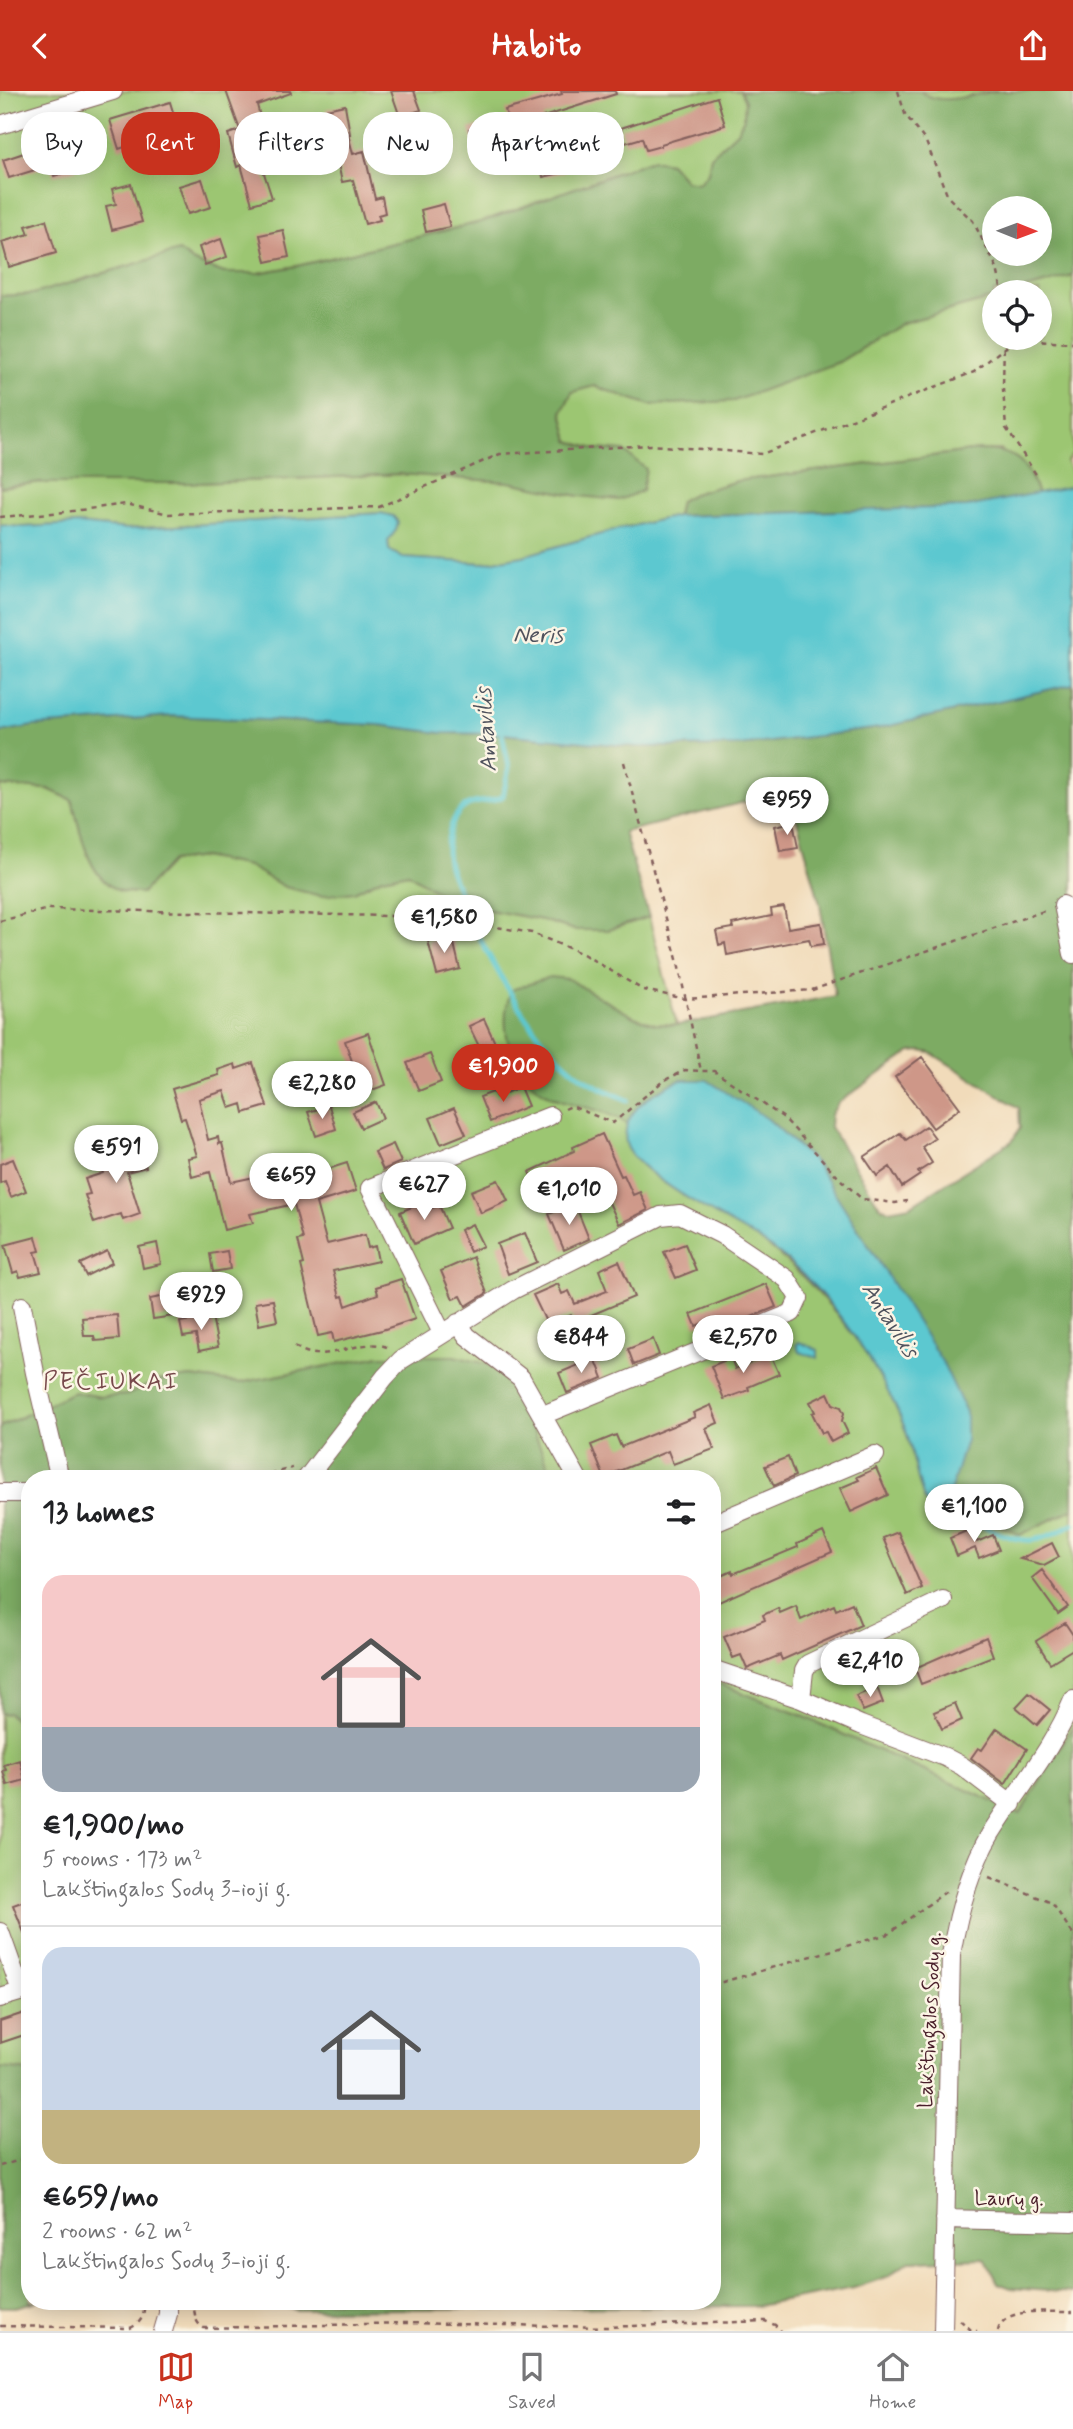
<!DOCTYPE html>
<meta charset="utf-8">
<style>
:root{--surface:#fff;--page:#f6f6f6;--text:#202124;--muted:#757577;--line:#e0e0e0;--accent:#c8321e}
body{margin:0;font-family:Mynerve,sans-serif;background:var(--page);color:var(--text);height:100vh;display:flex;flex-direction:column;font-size:26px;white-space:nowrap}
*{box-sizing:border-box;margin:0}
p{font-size:23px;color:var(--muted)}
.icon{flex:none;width:38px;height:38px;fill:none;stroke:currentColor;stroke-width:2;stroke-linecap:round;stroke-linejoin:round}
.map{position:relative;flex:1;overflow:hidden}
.panel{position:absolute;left:21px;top:1379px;width:700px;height:840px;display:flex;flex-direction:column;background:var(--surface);border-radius:28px;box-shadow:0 4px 18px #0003}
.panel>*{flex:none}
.hud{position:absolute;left:21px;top:21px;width:700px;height:63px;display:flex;gap:14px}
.needle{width:46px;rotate:91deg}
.buttons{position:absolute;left:982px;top:105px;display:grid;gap:14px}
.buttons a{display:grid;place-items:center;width:70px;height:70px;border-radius:50%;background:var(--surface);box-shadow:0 4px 18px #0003;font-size:35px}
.price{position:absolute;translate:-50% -60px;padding:0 16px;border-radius:24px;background:#fff;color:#222;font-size:23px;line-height:46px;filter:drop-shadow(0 2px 4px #0008)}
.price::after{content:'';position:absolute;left:50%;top:42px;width:21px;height:16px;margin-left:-10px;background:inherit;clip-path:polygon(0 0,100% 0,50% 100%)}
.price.selected{background:var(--accent);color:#fff}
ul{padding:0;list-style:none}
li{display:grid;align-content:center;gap:14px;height:371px;padding:0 21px}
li+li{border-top:2px solid var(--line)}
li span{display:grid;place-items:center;height:217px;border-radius:21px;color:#555}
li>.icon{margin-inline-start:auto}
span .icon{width:126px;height:126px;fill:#fffc;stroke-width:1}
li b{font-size:30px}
h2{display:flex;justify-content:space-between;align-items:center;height:84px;padding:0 21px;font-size:30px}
.tag{padding:0 24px;border-radius:28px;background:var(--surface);box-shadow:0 4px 18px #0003;font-size:24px;line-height:63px}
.tag.selected{background:var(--accent);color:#fff}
header{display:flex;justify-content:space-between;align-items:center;height:91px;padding:0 21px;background:var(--accent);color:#fff;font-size:32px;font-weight:800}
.menu{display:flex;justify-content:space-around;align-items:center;height:98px;border-top:2px solid var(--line);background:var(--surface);font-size:19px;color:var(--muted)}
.menu a{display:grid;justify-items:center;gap:4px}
.menu .selected{color:var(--accent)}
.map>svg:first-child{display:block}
.green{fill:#9cc672;stroke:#73724e;stroke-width:2}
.forest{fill:#7dab64;stroke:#646548;stroke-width:2;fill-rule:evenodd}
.water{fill:#5bc8d0;stroke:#52747e;stroke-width:2}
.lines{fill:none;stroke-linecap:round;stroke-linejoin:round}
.stream{stroke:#5bc8d0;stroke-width:5}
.building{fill:#ce9788}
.minor-casing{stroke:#84615d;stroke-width:20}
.path{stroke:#84615d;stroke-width:2.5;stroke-dasharray:5 5;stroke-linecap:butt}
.minor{stroke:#fff;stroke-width:18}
.labels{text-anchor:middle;stroke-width:5;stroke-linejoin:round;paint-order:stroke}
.street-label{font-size:21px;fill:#4a1f2b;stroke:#fcf5e5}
.water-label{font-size:23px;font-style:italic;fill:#4f525d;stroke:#fcf5e5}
.quarter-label{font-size:24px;letter-spacing:2px;fill:#78494c;stroke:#fcf5e5}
</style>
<header><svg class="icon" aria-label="back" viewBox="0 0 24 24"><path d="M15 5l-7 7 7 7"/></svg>Habito<svg class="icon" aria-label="share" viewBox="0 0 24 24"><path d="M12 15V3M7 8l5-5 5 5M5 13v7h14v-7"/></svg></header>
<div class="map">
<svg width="1073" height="2240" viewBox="0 0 1073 2240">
<rect width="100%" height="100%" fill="#fcf5e5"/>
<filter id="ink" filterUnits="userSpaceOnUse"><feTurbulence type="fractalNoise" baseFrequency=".0143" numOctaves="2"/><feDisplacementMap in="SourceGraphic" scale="14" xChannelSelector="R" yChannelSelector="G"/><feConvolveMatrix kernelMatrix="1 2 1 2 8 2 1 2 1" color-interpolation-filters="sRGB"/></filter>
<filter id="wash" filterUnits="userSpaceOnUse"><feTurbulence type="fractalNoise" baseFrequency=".00686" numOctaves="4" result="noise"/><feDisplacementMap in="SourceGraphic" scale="28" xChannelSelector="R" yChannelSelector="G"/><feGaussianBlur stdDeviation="1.57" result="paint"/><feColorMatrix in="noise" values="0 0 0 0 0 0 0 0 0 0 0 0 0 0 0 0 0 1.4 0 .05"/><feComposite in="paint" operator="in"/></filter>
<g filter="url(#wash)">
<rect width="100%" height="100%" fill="#f1dbba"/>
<path class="green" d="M0 0H740L745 10 744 27 737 41 711 65 708 82 699 92 686 91 670 72 652 69 481 131 297 175 258 182H224L194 171 179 160 33 203 0 205Z
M920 0H997C976 6 938 16 920 0Z
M1073 185V363L1067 370 1073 387V395L1038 404 1032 386 1001 359H979L737 390 693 403 680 410 677 425 619 438 523 465 483 472 403 467 389 459 388 450 396 439 381 422 128 438 78 433 23 436 0 434V396L35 392H199L400 383 509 391 579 405 624 360 595 358 569 350 562 321 572 301 594 295 650 314 839 271 902 232 994 207V247H1040V201H1015Z
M0 695 48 698 72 709C81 739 86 787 120 800 126 802 136 801 142 802L172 770 203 766 249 775 285 796 354 801 382 787 408 782 457 813 542 829 574 839H608L649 826 677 934 655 933 634 926 568 888 550 1005 612 1022 627 1033C627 1039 625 1048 627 1054 639 1088 733 1130 764 1152 823 1197 880 1270 906 1341 914 1364 916 1389 926 1412H943L949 1405 956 1413 1020 1444 1073 1418V1635L1020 1723 800 1624 712 1590V1388H554L514 1295 380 1265 239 1292 191 1286 157 1290 128 1304 101 1306 74 1301 0 1336Z
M9 1622 20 1635 30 1662V1980L0 1978V1623Z"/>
<path class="forest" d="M740 0H920C941 18 977 1 1001 0 1025 0 1049 0 1073 0V185L1015 201H994V207L902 232 839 271 734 310 650 314 594 295 572 301 562 321 569 350 595 358 624 360 646 378 642 400 619 409 579 405 509 391 400 383 199 392H35L0 396V205L33 203 179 160 194 171 224 182H258L297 175 481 131 652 69 670 72 686 90 699 92 708 82 711 65 737 41 744 27 745 10ZM1040 117V163H994V117Z
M979 359C1015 359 1027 369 1038 404L967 416 677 425 680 410 693 403 737 390Z
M1073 593V1418L1020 1444 956 1413 949 1405 955 1381 885 1181 815 1071 768 1028 638 1016 627 1033C602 1016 577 1017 551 1005 511 986 497 938 511 899L550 886 568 888 634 926 655 933 678 934 835 905 820 813 789 700 624 741 649 826 608 839H574L542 829 457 813 408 782 382 787 354 801 321 805 285 796 248 775 203 766 172 770 142 802C136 801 126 802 120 800 86 787 81 739 72 709L48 698 0 695V641L33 635 171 625 379 634 442 642 502 643 637 656 739 655 880 637ZM920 960 931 962 1019 1017 1020 1037 1012 1050 910 1115 889 1119 880 1116 830 1036 831 1024 838 1012 911 961Z
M380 1265H454L491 1274 514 1295 554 1388H30V1662L20 1635 9 1622 0 1623V1336L74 1301 101 1306 127 1304 157 1290 191 1286 239 1292Z
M712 1590 800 1624 1020 1723 1073 1635V2202L1011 2197 998 2192 986 2168 908 2170 889 2185 854 2197 757 2215 296 2219 263 2210H712Z
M3 1977 30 1980V2210H38L15 2216H0V1978Z"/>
<path class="water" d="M1073 395V593L880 637 739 655 637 656 502 643 442 642 379 634 171 625 33 635 0 641V434L23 436 78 433 128 438 381 422 393 425 398 431 396 439 388 450 389 459 403 467 483 472 523 465 619 438 677 425 967 416Z
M681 989H707L768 1028 815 1071 842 1113 943 1272 966 1321V1349L949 1405C942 1414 936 1415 926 1412 916 1389 914 1364 906 1340 886 1288 841 1219 800 1181 788 1169 772 1157 758 1148 731 1132 632 1081 626 1052 620 1019 657 999 681 989Z
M799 1251 818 1259V1267L799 1261 796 1254Z"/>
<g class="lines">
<path class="stream" d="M468 822C462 806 454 791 449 775 444 757 449 725 466 715 479 708 489 713 503 705L509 676 501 638
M480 848C507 897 533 949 579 984 593 995 612 1002 628 1009
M942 1406 943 1412C963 1425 1009 1452 1033 1449 1047 1447 1060 1440 1073 1433"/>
</g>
<g id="blocks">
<path class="building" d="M226 0H290L291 2 257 14 265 44 253 48 272 107 252 113 241 74 237 76 228 43 240 39Z
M391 0H414L421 19 400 26Z
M561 0H615L616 3 543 26 545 35 513 44 505 19 562 3Z
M717 6 725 34 661 53V55L646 59 642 47 625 52 621 37Z
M170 11 177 34 141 44 143 50 119 58 110 29Z
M345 14 350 43H348L353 63 364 60 375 108 382 106 385 122 378 124 380 129 365 133 353 89 342 91 326 18Z
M482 34 490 58 476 62 469 38Z
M431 42 435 61 411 67 406 49Z
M67 45 77 78 54 85 51 74 9 87 3 69 45 55 44 51Z
M561 61 565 81 543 86 539 66Z
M202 88 211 116 188 123 179 95Z
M131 93 142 131 112 139 106 115 116 113 112 98Z
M444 113 450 136 426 141 421 119Z
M46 129 56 162 9 176 2 151 29 143 26 135Z
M283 139 289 166 266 171 260 144Z
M221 148 227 166 205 174 199 156Z
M793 731 798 757 780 760 775 735Z
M784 816 788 837 821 832 824 853 811 855 809 848 727 864 725 852 719 854 716 840 733 837 732 833 772 825 771 818Z
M452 844 460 878 437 884 428 850Z
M484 928 504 971 490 978 469 935Z
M368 942 386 994 369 1000 360 974 354 976 345 950Z
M430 963 441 991 419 1000 407 972Z
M922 966 960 1017 933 1037 895 986Z
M253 972 267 1015 244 1022 242 1013 230 1017 224 1000 199 1008 208 1049 218 1046 219 1053 222 1052 231 1091 259 1085 257 1075 280 1070 282 1080 287 1079 291 1096 328 1088 325 1079 347 1072 356 1100 316 1112 327 1153 365 1144 368 1157 375 1155 378 1170 333 1180 340 1206 343 1205 346 1215 378 1203 376 1196 401 1188 415 1228 382 1239 334 1251 332 1242 318 1245 301 1174 304 1173 298 1149 303 1148 294 1113 250 1123 253 1132 224 1139 210 1081 192 1086 188 1067 197 1065 185 1027 181 1028 172 998 219 984 218 979 235 973 236 978Z
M520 996 528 1015 490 1031 480 1006 493 1001 496 1006Z
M376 1011 383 1027 361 1037 353 1021Z
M329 1015 336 1038 316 1045 308 1021Z
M454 1017 466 1043 441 1053 430 1027Z
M926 1035 935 1047 922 1056 932 1072 918 1081 920 1084 902 1096 890 1076 877 1085 864 1066 900 1042 906 1049Z
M602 1043 621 1085 624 1084 633 1104 640 1101 648 1119 619 1133 598 1088 571 1100 562 1081 535 1094 529 1081 574 1060 573 1056Z
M137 1045 146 1076 127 1081 140 1123 123 1129 121 1123 94 1132 85 1104 90 1103 85 1088 103 1082 101 1075 124 1068 119 1050Z
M393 1053 401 1071 383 1079 375 1061Z
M13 1068 26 1100 11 1106 5 1090 0 1092V1073Z
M498 1089 508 1110 481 1122 471 1100Z
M421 1112 424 1120 439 1114 449 1137 414 1153 400 1121Z
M575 1113 589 1148 564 1159 549 1123Z
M472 1133 483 1155 470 1161 460 1139Z
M525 1142 537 1171 508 1183 497 1153Z
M36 1146 40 1160 35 1161 41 1181 20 1186 18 1180 13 1182 5 1154Z
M157 1152 161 1173 143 1177 139 1156Z
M685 1153 696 1179 676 1187 664 1161Z
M107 1160 112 1172 86 1185 80 1173Z
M227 1160 230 1178 213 1181 210 1163Z
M473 1166 487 1202 466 1215 461 1205 453 1208 441 1180Z
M619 1170 634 1206 591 1224 592 1226 575 1234 571 1224 548 1235 533 1204 558 1193 562 1203 569 1200 575 1213 607 1200 599 1179Z
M766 1193 776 1216 707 1244 703 1232 696 1235 691 1223Z
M171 1204 174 1225 153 1228 150 1208Z
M273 1209 277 1230 259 1234 255 1212Z
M117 1224 119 1248 95 1250 94 1245H84L82 1227Z
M212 1225 218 1256 199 1260 196 1244 183 1246 180 1231Z
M653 1248 659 1264 634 1274 628 1258Z
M770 1263 779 1283 748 1296 749 1299 724 1308 711 1275 731 1267 735 1278Z
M595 1267 603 1287 567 1302 559 1282Z
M828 1302 833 1313 841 1316 844 1322 842 1330 848 1342 831 1351 826 1341 822 1342 812 1322 815 1321 810 1311Z
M711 1314 718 1332 706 1337 714 1358 673 1373 668 1360 604 1386 591 1354 616 1344 621 1356 695 1326 693 1322Z
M788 1366 795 1385 774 1395 765 1375Z
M876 1377 888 1404 851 1421 840 1397 859 1389 857 1386Z
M971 1438 977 1451 993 1444 999 1459 979 1467 975 1457 957 1465 950 1447Z
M823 1441 832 1461 712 1514V1489L732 1480 733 1483 798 1456 797 1453Z
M898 1441 922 1497 907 1504 883 1447Z
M1052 1452 1059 1466 1044 1474 1020 1468Z
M1042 1479 1068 1516 1058 1523 1032 1487Z
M852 1512 861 1534 782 1569 780 1564 747 1578 741 1564 733 1567 724 1546 765 1529 763 1524 778 1517 780 1522 796 1515 801 1529 834 1514 836 1519Z
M1065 1532 1073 1544V1558L1050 1572 1036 1550Z
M986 1546 993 1565 921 1593 915 1577Z
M877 1596 883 1612 863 1620 856 1605Z
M1029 1602 1050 1619 1037 1634 1016 1616Z
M955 1612 962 1629 942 1638 934 1621Z
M997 1637 1027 1658 1005 1693 971 1667 978 1657 982 1659Z
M20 1669 25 1689 7 1694 3 1680 6 1679 4 1674Z
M30 1808V1854H29L13 1814Z
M30 1920V1942L0 1952V1930Z"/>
</g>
</g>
<g filter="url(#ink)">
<use href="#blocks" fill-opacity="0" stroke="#84615d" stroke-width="2"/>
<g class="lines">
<g class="minor-casing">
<path id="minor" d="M0 34 113 0
M1063 814 1073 863
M22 1215 35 1282 60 1388
M458 1232 467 1245 521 1287 578 1388
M442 1242 370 1097 550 1025
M306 1388 385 1286 401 1269 513 1199 661 1125 680 1123 722 1144 787 1188 799 1207 792 1222 543 1324
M0 1402H30
M712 1433 875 1364
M712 1578 801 1608 861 1634 945 1666 962 1675 1012 1713
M801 1608 804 1580 808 1573 943 1509
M0 1841 21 1900
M0 1907 30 1898
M945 2128 1073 2131
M163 2240 168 2223V2210
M943 2240 951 1864C958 1823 969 1778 991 1742 1019 1697 1053 1658 1073 1609"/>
</g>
<path class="path" d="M898 0 905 23 926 51 948 106 973 130 980 144 997 177 1002 201
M1004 247 1003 298 1006 337 1037 385
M0 426 65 421 126 413 169 423 379 416 500 363 651 354 762 363 974 281 1004 257 1029 249 1073 251
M624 671 678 872 701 980H714L784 1027 840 1088 862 1108 895 1112 907 1110
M0 830 49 818 437 826 532 842 583 863 643 899 686 908 812 899 1047 819
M565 1018 571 1015 613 1032 663 990 685 979 701 980
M295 1255C323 1278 360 1243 389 1257
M251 1388 292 1377
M989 1786 1052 1812 1073 1843
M712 1894 888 1843 948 1799
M0 2075 30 2066
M191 2210C197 2221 192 2230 204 2237L406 2232 606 2236 765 2230 775 2234 781 2240
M960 2229 971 2239 977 2240
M0 2235 130 2237C142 2232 145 2223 144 2210
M998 2240C1003 2214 1052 2222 1073 2221"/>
<use href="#minor" class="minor"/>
</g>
</g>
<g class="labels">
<g class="street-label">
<text transform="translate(929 1929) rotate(-87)" y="7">Lakštingalos Sodų g.</text>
<text transform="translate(1009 2107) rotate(1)" y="7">Laurų g.</text>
</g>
<g class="water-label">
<text transform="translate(538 543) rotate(1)" y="8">Neris</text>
<text transform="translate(485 639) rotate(-94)" y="8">Antavilis</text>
<text transform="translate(891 1228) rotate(57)" y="8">Antavilis</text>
</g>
<g class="quarter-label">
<text x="111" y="1298">PEČIUKAI</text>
</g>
</g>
</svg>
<div class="buttons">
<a><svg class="needle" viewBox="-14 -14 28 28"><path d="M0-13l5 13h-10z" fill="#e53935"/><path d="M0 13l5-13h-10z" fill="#757577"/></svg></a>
<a><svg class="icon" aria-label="locate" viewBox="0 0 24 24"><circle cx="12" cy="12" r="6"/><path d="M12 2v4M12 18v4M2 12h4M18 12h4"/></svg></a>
</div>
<b class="price" style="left:787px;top:746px">€959</b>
<b class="price" style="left:444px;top:864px">€1,580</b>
<b class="price selected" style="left:503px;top:1013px">€1,900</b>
<b class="price" style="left:322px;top:1030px">€2,280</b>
<b class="price" style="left:116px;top:1094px">€591</b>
<b class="price" style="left:291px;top:1122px">€659</b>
<b class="price" style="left:424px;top:1131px">€627</b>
<b class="price" style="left:569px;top:1136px">€1,010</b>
<b class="price" style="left:201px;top:1241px">€929</b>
<b class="price" style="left:581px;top:1284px">€844</b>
<b class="price" style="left:743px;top:1284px">€2,570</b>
<b class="price" style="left:974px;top:1453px">€1,100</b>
<b class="price" style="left:870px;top:1608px">€2,410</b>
<div class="hud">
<a class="tag">Buy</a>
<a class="tag selected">Rent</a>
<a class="tag">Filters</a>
<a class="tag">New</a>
<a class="tag">Apartment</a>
</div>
<section class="panel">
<h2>13 homes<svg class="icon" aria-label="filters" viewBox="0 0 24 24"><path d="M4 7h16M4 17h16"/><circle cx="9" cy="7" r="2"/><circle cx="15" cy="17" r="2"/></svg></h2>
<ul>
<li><span style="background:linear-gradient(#f6c9c9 70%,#9aa5b1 0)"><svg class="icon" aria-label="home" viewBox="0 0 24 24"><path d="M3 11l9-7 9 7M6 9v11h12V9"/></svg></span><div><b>€1,900/mo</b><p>5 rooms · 173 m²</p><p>Lakštingalos Sodų 3-ioji g.</p></div></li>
<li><span style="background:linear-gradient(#c9d6e8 75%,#c2b280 0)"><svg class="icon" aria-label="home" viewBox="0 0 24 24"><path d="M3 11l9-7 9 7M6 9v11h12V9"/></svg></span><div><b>€659/mo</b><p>2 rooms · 62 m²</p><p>Lakštingalos Sodų 3-ioji g.</p></div></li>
</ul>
</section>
</div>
<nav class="menu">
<a class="selected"><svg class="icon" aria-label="map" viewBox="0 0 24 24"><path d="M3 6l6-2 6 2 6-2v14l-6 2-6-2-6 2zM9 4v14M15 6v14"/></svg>Map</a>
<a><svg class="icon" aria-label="saved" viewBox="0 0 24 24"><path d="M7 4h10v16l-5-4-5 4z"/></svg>Saved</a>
<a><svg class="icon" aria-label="home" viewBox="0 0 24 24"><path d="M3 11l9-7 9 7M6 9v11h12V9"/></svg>Home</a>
</nav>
